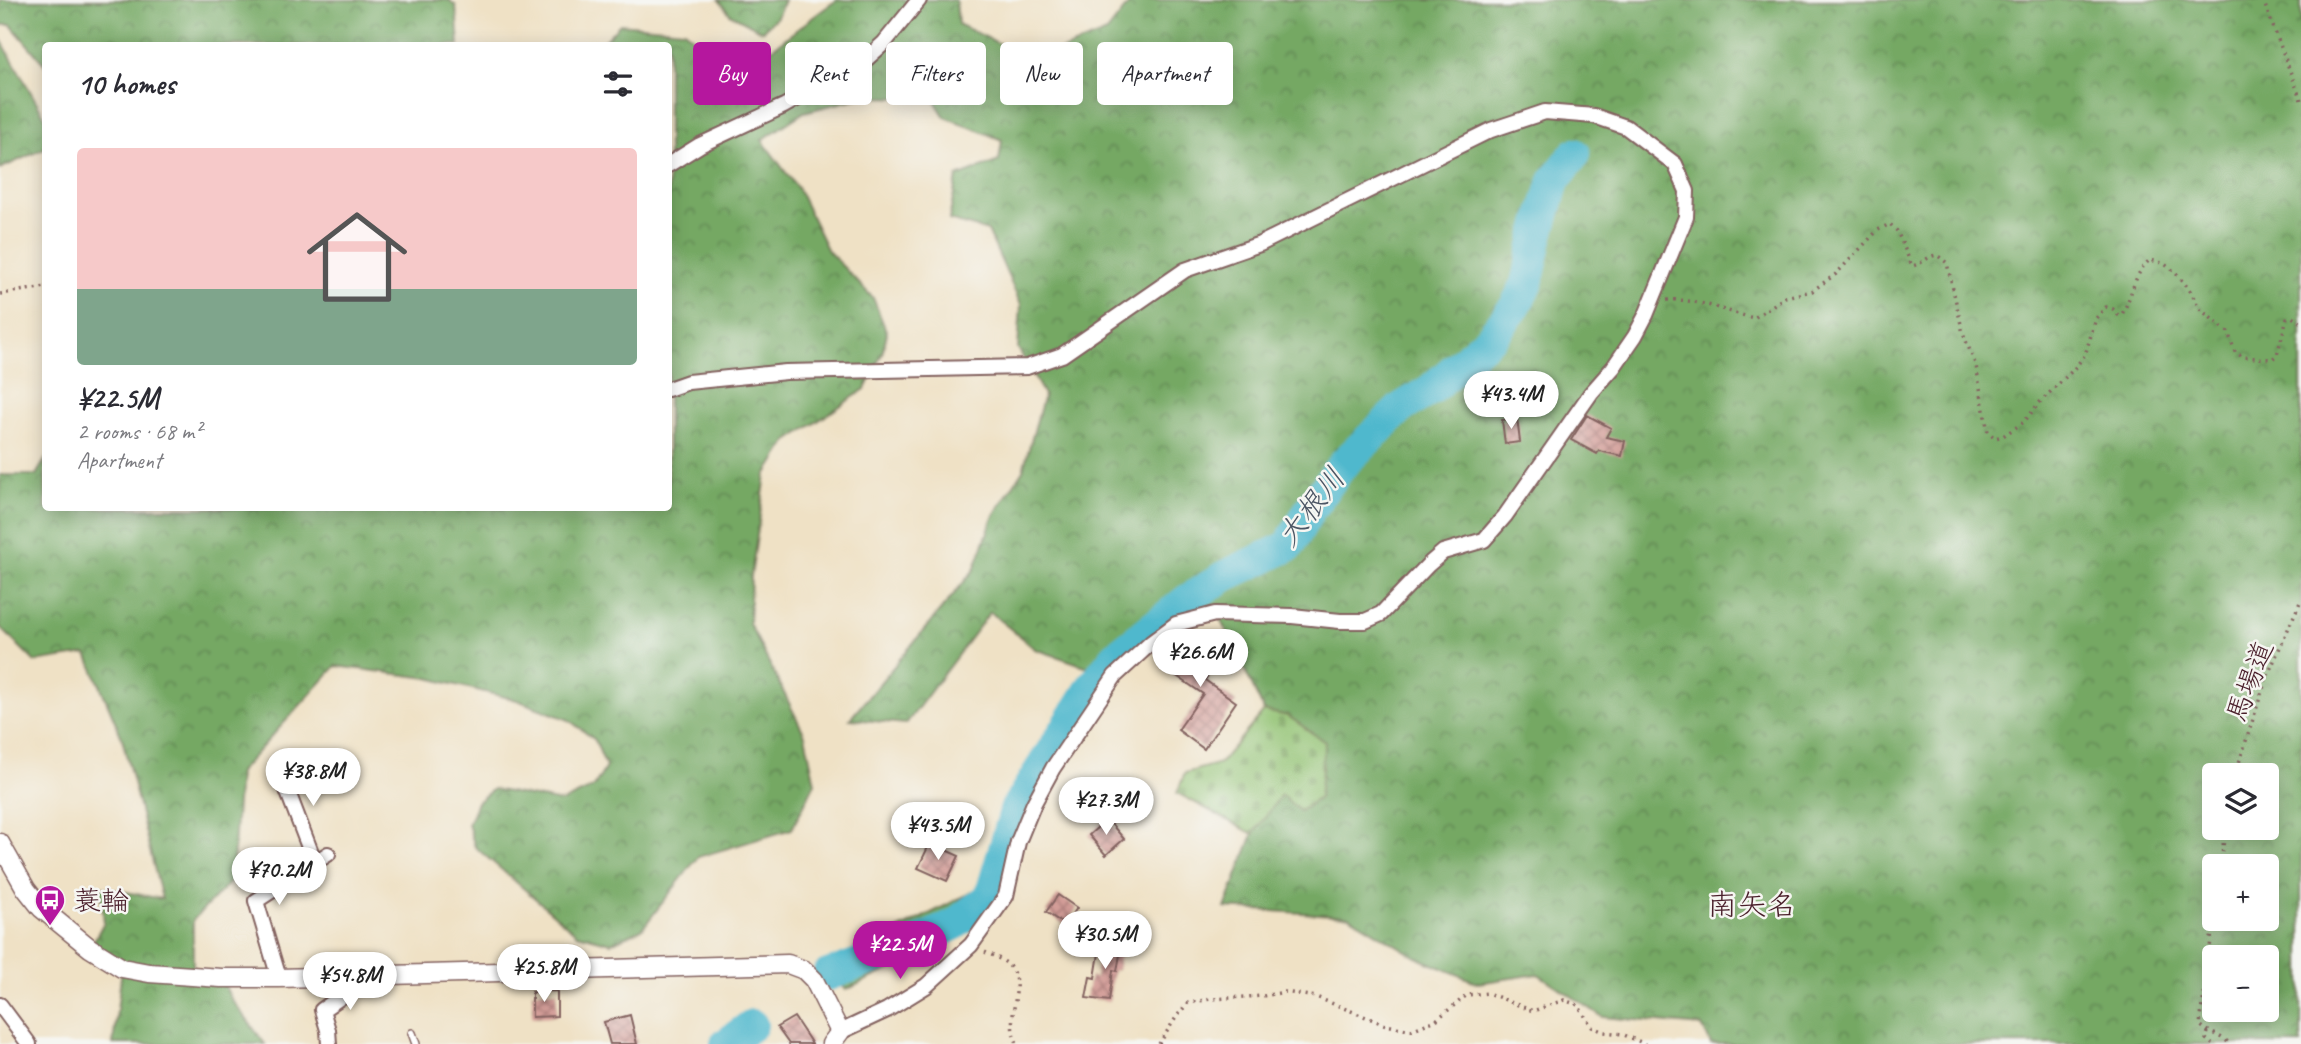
<!DOCTYPE html>
<meta charset="utf-8">
<style>
:root{--surface:#fff;--page:#f2f2f3;--text:#2b2b33;--muted:#7c7c81;--line:#e1e1e2;--accent:#b5179e}
body{margin:0;font-family:Caveat,"Klee One",sans-serif;background:var(--page);color:var(--text);height:100vh;display:flex;flex-direction:column;font-size:26px;white-space:nowrap}
*{box-sizing:border-box;margin:0}
p{font-size:23px;color:var(--muted)}
.icon{flex:none;width:38px;height:38px;fill:none;stroke:currentColor;stroke-width:2;stroke-linecap:round;stroke-linejoin:round}
.map{position:relative;flex:1;overflow:hidden}
.sheet{position:absolute;left:42px;top:42px;width:630px;height:469px;display:flex;flex-direction:column;background:var(--surface);border-radius:7px;box-shadow:0 4px 18px #0003}
.sheet>*{flex:none}
.hud{position:absolute;left:693px;top:42px;width:665px;height:63px;display:flex;gap:14px}
.fabs{position:absolute;left:2202px;top:763px;display:grid;gap:14px}
.fabs a{display:grid;place-items:center;width:77px;height:77px;border-radius:7px;background:var(--surface);box-shadow:0 4px 18px #0003;font-size:35px}
.price{position:absolute;translate:-50% -60px;padding:0 16px;border-radius:24px;background:#fff;color:#222;font-size:23px;line-height:46px;filter:drop-shadow(0 2px 4px #0008)}
.price::after{content:'';position:absolute;left:50%;top:42px;width:21px;height:16px;margin-left:-10px;background:inherit;clip-path:polygon(0 0,100% 0,50% 100%)}
.price.active{background:var(--accent);color:#fff}
ul{padding:0;list-style:none}
li{display:grid;align-content:center;gap:14px;height:371px;padding:0 35px}
li+li{border-top:2px solid var(--line)}
li span{display:grid;place-items:center;height:217px;border-radius:7px;color:#555}
li>.icon{margin-inline-start:auto}
span .icon{width:126px;height:126px;fill:#fffc;stroke-width:1}
li b{font-size:30px}
h2{display:flex;justify-content:space-between;align-items:center;height:84px;padding:0 35px;font-size:30px}
.tag{padding:0 24px;border-radius:7px;background:var(--surface);box-shadow:0 4px 18px #0003;font-size:24px;line-height:63px}
.tag.active{background:var(--accent);color:#fff}
.map>svg:first-child{display:block}
.forest{fill:url(#forest-crowns);stroke:#606448;stroke-width:2;fill-rule:evenodd}
.cemetery{fill:url(#cemetery-stones);stroke:#6e704e;stroke-width:2}
.lines{fill:none;stroke-linecap:round;stroke-linejoin:round}
.river{stroke:#4fb8cd;stroke-width:32}
.building{fill:url(#building-cross-hatch)}
.service-casing{stroke:#846361;stroke-width:10}
.minor-casing{stroke:#846361;stroke-width:18}
.tertiary-casing{stroke:#846361;stroke-width:21}
.path{stroke:#846361;stroke-width:3.5;stroke-dasharray:2 5;stroke-linecap:butt}
.service{stroke:#fff;stroke-width:7}
.minor{stroke:#fff;stroke-width:14}
.tertiary{stroke:#fff;stroke-width:18}
.labels{text-anchor:middle;stroke-width:5;stroke-linejoin:round;paint-order:stroke}
.street-label{font-size:28px;fill:#4a1f2b;stroke:#f6f6f2}
.poi-label{font-size:28px;fill:#4a1f2b;stroke:#f6f6f2;text-anchor:start}
.water-label{font-size:30px;font-style:italic;fill:#4c5564;stroke:#f6f6f2}
.neighbourhood-label{font-size:30px;fill:#4a1f2b;stroke:#f6f6f2}
</style>
<div class="map">
<svg width="2301" height="1044" viewBox="0 0 2301 1044">
<defs>
<pattern id="forest-crowns" width="20" height="18" patternUnits="userSpaceOnUse" patternTransform="scale(1.75)"><rect width="20" height="18" fill="#75a864"/><path d="M2 6a3 3 0 1 1 6 0M12 15a3 3 0 1 1 6 0" fill="none" stroke="#628853"/></pattern>
<pattern id="cemetery-stones" width="16" height="16" patternUnits="userSpaceOnUse" patternTransform="scale(1.75)"><rect width="16" height="16" fill="#92c272"/><path d="M2 7V4a2 2 0 0 1 4 0v3zM10 15v-3a2 2 0 0 1 4 0v3z" fill="#7fa663"/></pattern>
<pattern id="building-cross-hatch" width="8" height="8" patternUnits="userSpaceOnUse" patternTransform="scale(1.75)"><rect width="8" height="8" fill="#d39d98"/><path d="M0 0l8 8M0 8l8-8" fill="none" stroke="#ad7f7c"/></pattern>
</defs>
<rect width="100%" height="100%" fill="#f6f6f2"/>
<filter id="ink" filterUnits="userSpaceOnUse"><feTurbulence type="fractalNoise" baseFrequency=".0143" numOctaves="2"/><feDisplacementMap in="SourceGraphic" scale="14" xChannelSelector="R" yChannelSelector="G"/><feConvolveMatrix kernelMatrix="1 2 1 2 8 2 1 2 1" color-interpolation-filters="sRGB"/></filter>
<filter id="wash" filterUnits="userSpaceOnUse"><feTurbulence type="fractalNoise" baseFrequency=".00686" numOctaves="4" result="noise"/><feDisplacementMap in="SourceGraphic" scale="28" xChannelSelector="R" yChannelSelector="G"/><feGaussianBlur stdDeviation="1.57" result="paint"/><feColorMatrix in="noise" values="0 0 0 0 0 0 0 0 0 0 0 0 0 0 0 0 0 1.4 0 .05"/><feComposite in="paint" operator="in"/></filter>
<g filter="url(#wash)">
<rect width="100%" height="100%" fill="#efe1c5"/>
<path class="forest" d="M0 0H449L456 6 459 45 46 46 45 65 11 25H0Z
M719 0H784L777 17 762 31 730 14Z
M837 0H956L958 24 1019 53 1057 52 1107 32 1132 0H2301V1044H1711L1702 1026 1603 1017 1538 974 1478 983 1416 957 1349 916 1225 908 1253 834 1281 795 1288 716 1264 711 1216 608 1173 619 1143 635 1115 676 1035 649 990 612 906 724 850 719 974 570 994 515 1023 470 1044 395 1018 348 1021 305 988 231 949 220 957 177 999 161 1002 140 945 117 933 98 863 97 804 112 762 140 798 189 828 251 873 298 887 333 882 354 865 389 787 442 766 475 751 576 749 623 805 735 815 783 792 829 698 857 642 929 611 943 577 934 475 847 468 824 477 802 493 789 562 802 594 787 606 767 595 740 569 720 517 700 428 678 336 666 239 772 232 880 193 920V975L221 978 230 997 265 1044H113L122 968 90 948 104 922 100 887 162 899 122 738 87 654 35 662 0 627V475H36L45 460 46 508H668V46L600 45 620 24 684 30 720 60 739 69C775 51 803 22 837 0ZM2214 775H2266V828H2214ZM2214 866H2266V919H2214ZM2214 957H2266V1010H2214Z
M0 38 45 117V148L0 169Z
M1013 871 993 915 930 950 846 990 827 966Z"/>
<path class="cemetery" d="M1264 711 1288 716 1325 742 1319 798 1300 811 1281 795 1253 834 1177 793 1185 773 1220 763Z"/>
<g class="lines">
<path class="river" d="M828 975 916 943 955 924 990 897 1016 808 1093 685 1116 656 1187 600 1227 575 1289 546 1310 509 1343 464 1401 408 1430 390 1491 337 1514 308 1527 284 1537 238 1554 181 1575 154
M726 1044 752 1025"/>
</g>
<g id="blocks">
<path class="building" d="M1587 415 1611 428 1606 437 1625 441 1622 456 1599 451 1597 454 1571 440Z
M1517 418 1520 442 1505 444 1502 420Z
M1186 632 1222 657 1205 680 1236 702 1204 749 1178 730 1203 694 1162 666Z
M1107 819 1124 839 1106 855 1089 835Z
M930 843 959 856 947 881 918 868Z
M1058 895 1077 908 1065 925 1046 912Z
M1101 941 1122 944 1117 971 1113 970 1109 1001 1086 998 1090 977 1095 978Z
M557 991V1016L532 1017V992Z
M630 1015 637 1044H610L604 1022Z
M794 1017 812 1044H789L777 1027Z"/>
</g>
</g>
<g filter="url(#ink)">
<use href="#blocks" fill-opacity="0" stroke="#846361" stroke-width="2"/>
<g class="lines">
<g class="service-casing">
<path id="service" d="M412 1033 416 1044"/>
</g>
<g class="minor-casing">
<path id="minor" d="M668 165 700 145 784 106 863 62 884 43 919 0
M668 389 688 382 786 372 1027 367 1062 355 1185 270 1260 244 1491 130 1545 112 1594 116 1626 127 1675 164 1687 191 1686 217 1646 315 1635 336 1613 368 1591 393 1505 516 1484 540 1443 552 1428 565 1381 614 1365 621H1340L1292 616 1215 614 1176 624 1152 642 1115 676 1053 768 1034 803 1018 842 1006 896 971 945 926 986 887 1010 840 1032
M278 766 315 863
M279 978 256 901 328 854
M0 1005 29 1044
M329 1044 328 1030 322 1010 348 992 360 976"/>
</g>
<g class="tertiary-casing">
<path id="tertiary" d="M0 843 26 889 41 908 90 948 122 968 149 973 221 978H279L788 964 804 970 814 980 840 1032 831 1044"/>
</g>
<path class="path" d="M2263 0 2301 100
M0 294 46 287
M1667 300C1697 298 1726 312 1754 318L1785 297 1812 291 1836 274 1878 230 1890 224 1897 231 1912 266C1923 264 1927 256 1937 255L1947 263 1963 333 1976 366 1988 432 1995 438 2003 436 2024 422 2039 403 2073 370 2085 355 2096 318 2106 307 2113 309 2118 315 2122 314C2132 297 2134 272 2150 260L2163 263 2174 271 2189 289 2200 309 2228 332 2235 352 2243 357 2272 359 2277 355 2287 318 2292 317 2301 323
M2235 775 2266 679 2301 600
M2221 866 2225 828
M2214 916 2200 1025C2209 1033 2224 1037 2230 1044
M985 952C993 956 1005 960 1010 967 1027 989 1002 1022 1018 1044
M2208 1032 2206 1039 2212 1044
M1159 1044 1177 1016 1188 1003 1211 999 1263 996 1285 992 1316 997 1386 1025 1411 1030 1436 1020 1467 995 1488 993 1533 1011 1564 1000 1578 1005 1592 1027 1604 1032 1622 1034 1645 1044"/>
<use href="#service" class="service"/>
<use href="#minor" class="minor"/>
<use href="#tertiary" class="tertiary"/>
</g>
</g>
<defs>
<g id="bus-pin" transform="scale(1.575)"><path d="M0 17L-7.5 6A9.5 9.5 0 1 1 7.5 6Z" fill="#b5179e" stroke="#f6f6f2"/><path d="M-5-6H5V4H4V6H2V4H-2V6H-4V4H-5ZM-3.5-4V0h7V-4ZM-3.5 1.2v1.5H-2V1.2ZM2 1.2v1.5H3.5V1.2Z" fill="#fff"/></g>
</defs>
<g fill-rule="evenodd">
<use href="#bus-pin" x="50" y="900"/>
</g>
<g class="labels">
<g class="street-label">
<text transform="translate(2249 681) rotate(-69)" y="10">馬場道</text>
</g>
<g class="poi-label">
<text x="73" y="910">蓑輪</text>
</g>
<g class="water-label">
<text transform="translate(1311 507) rotate(-52)" y="10">大根川</text>
</g>
<g class="neighbourhood-label">
<text x="1752" y="915">南矢名</text>
</g>
</g>
</svg>
<div class="fabs">
<a><svg class="icon" aria-label="layers" viewBox="0 0 24 24"><path d="M12 4l9 5-9 5-9-5zM3 14l9 5 9-5"/></svg></a>
<a>+</a>
<a>−</a>
</div>
<b class="price" style="left:1511px;top:431px">¥43.4M</b>
<b class="price" style="left:1200px;top:689px">¥26.6M</b>
<b class="price" style="left:313px;top:808px">¥38.8M</b>
<b class="price" style="left:1106px;top:837px">¥27.3M</b>
<b class="price" style="left:938px;top:862px">¥43.5M</b>
<b class="price" style="left:279px;top:907px">¥70.2M</b>
<b class="price" style="left:1105px;top:971px">¥30.5M</b>
<b class="price active" style="left:900px;top:981px">¥22.5M</b>
<b class="price" style="left:544px;top:1004px">¥25.8M</b>
<b class="price" style="left:350px;top:1012px">¥54.8M</b>
<div class="hud">
<a class="tag active">Buy</a>
<a class="tag">Rent</a>
<a class="tag">Filters</a>
<a class="tag">New</a>
<a class="tag">Apartment</a>
</div>
<section class="sheet">
<h2>10 homes<svg class="icon" aria-label="filters" viewBox="0 0 24 24"><path d="M4 7h16M4 17h16"/><circle cx="9" cy="7" r="2"/><circle cx="15" cy="17" r="2"/></svg></h2>
<ul>
<li><span style="background:linear-gradient(#f6c9c9 65%,#7fa58c 0)"><svg class="icon" aria-label="home" viewBox="0 0 24 24"><path d="M3 11l9-7 9 7M6 9v11h12V9"/></svg></span><div><b>¥22.5M</b><p>2 rooms · 68 m²</p><p>Apartment</p></div></li>
</ul>
</section>
</div>
